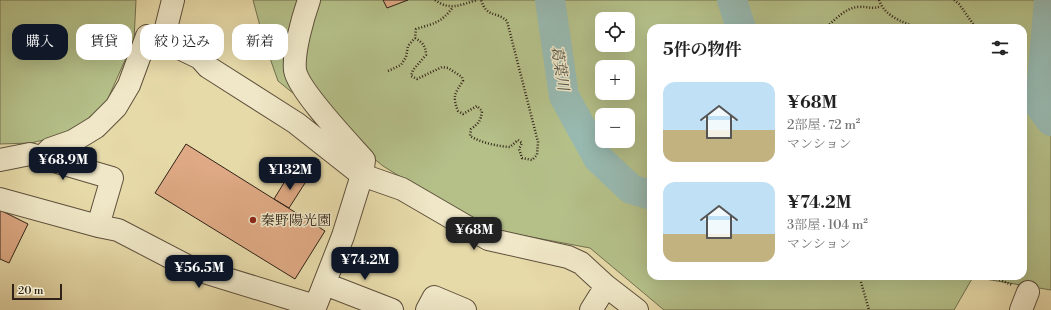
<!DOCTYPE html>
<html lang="ja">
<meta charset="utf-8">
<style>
:root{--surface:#fff;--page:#f2f2f2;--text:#222;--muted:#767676;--accent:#111827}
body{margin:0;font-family:"Libre Bodoni","Noto Serif JP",serif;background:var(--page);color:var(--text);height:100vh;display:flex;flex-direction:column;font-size:15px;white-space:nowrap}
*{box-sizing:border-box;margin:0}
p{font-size:13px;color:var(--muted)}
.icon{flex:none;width:22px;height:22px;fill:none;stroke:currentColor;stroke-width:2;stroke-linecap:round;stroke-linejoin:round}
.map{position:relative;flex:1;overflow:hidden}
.details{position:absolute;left:647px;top:24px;width:380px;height:256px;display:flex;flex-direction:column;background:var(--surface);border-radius:12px;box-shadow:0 4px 16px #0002}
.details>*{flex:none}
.top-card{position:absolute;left:12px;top:24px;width:380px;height:36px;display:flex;gap:8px}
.fabs{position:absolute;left:595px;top:12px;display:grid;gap:8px}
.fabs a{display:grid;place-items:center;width:40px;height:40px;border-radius:8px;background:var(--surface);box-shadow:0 4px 16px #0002;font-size:20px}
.scale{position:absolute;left:12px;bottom:10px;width:50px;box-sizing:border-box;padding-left:4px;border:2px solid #302218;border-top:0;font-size:11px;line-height:14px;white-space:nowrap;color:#302218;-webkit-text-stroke:3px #efe7c7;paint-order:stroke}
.price{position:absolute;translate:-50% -34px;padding:0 9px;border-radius:8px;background:var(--accent);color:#fff;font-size:13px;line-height:26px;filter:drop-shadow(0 1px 2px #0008)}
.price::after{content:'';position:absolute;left:50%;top:24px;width:12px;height:9px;margin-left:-6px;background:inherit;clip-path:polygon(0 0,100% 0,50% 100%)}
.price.active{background:#222;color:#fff}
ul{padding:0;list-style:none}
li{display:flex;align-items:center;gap:12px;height:100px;padding:0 16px}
li span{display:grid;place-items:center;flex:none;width:112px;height:80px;border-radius:12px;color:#555}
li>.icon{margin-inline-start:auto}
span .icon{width:48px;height:48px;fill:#fffc;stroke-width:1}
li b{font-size:17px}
h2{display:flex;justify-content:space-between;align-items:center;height:48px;padding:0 16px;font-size:17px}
.tag{padding:0 14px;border-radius:12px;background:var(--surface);box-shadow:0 4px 16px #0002;font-size:14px;line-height:36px}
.tag.active{background:var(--accent);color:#fff}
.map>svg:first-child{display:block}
.green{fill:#b5c089;stroke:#727150;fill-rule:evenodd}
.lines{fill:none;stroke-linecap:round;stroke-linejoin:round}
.river{stroke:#98b9b0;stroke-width:30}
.building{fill:#dea984;stroke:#302218}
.minor-casing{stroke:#5e503c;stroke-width:24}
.path{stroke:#302218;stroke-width:2.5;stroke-dasharray:1 2;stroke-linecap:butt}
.minor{stroke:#efe7c7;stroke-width:22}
.poi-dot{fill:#8f2418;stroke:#efe7c7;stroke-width:1.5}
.labels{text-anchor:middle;stroke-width:3;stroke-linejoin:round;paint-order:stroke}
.poi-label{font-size:14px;fill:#302218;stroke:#efe7c7;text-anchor:start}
.water-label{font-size:15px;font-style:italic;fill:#4f4f46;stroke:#efe7c7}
</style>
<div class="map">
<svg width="1051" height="310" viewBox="0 0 1051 310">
<rect width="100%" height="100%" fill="#e7daa9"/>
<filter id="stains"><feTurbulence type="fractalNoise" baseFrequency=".005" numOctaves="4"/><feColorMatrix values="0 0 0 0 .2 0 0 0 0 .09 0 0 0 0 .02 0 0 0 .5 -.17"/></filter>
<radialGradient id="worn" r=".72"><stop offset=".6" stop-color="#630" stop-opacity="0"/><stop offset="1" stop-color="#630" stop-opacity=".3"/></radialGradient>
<path class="green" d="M0 0H136L134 40 106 103 71 133 31 143 0 144Z
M253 0H1051V290L973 277 954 310H664L590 248 483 228 383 166 278 81 264 41ZM602 19H628V45H602ZM651 28H1023V276H651ZM602 67H628V93H602ZM602 115H628V141H602Z"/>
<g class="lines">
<path class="river" d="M550 0 564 96 598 158 631 189 651 195
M732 0 741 28
M1049 0 1040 106 1051 121"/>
</g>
<path class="building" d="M383 0H408L387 8Z
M186 144 325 231 295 279 155 193Z
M290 173 305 183 289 208 274 199Z
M0 210 28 224 9 263 0 259Z"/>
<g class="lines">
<g class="minor-casing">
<path id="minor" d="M309 0C303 17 293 52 295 70 298 90 348 142 364 160L362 175 343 236 314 310
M163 40 173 0
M42 157 50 149 73 141 96 127 116 107 129 85 147 36 163 40 200 58 208 67 296 123 362 175 402 189 488 239 568 257 581 263 606 286 637 310
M0 160 30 154 112 178 98 226
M0 199 98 226 118 230 191 268 315 306
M325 284 392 310
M427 310 434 297 465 310
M591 310 606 286
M1021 310 1028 292"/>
</g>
<path class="path" d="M435 0C450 11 460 5 477 0
M879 0C885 17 903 22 918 28
M954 0 959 4 976 28
M825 28C835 20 846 7 859 7 868 6 872 10 881 6
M415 38C422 42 426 46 426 55L413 70 411 76 417 79 442 67 448 68 462 77 463 81C455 93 452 96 458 111L463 114 477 106 482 111C481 121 478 124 471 129L470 136C482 143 496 146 510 147L518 140 522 143 519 149 522 158 532 160 537 155 538 142 507 21C496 11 487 18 481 0
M388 71 401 65 406 57 408 46 415 38 416 29C435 23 441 23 453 7
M861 276V282L869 310
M991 276 1012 285"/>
<use href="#minor" class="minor"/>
</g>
<circle class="poi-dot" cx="253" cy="220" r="4"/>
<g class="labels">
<g class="poi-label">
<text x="261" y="225">秦野陽光園</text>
</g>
<g class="water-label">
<text transform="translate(560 68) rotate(81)" y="5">葛葉川</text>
</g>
</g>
<rect width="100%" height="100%" filter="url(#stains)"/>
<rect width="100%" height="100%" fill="url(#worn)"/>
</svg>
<div class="fabs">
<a><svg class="icon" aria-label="locate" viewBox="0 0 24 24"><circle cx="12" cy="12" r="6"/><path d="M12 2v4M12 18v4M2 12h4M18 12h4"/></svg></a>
<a>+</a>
<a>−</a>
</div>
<div class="scale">20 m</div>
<b class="price" style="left:63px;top:181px">¥68.9M</b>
<b class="price" style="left:290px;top:191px">¥132M</b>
<b class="price active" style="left:474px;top:251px">¥68M</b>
<b class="price" style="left:365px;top:281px">¥74.2M</b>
<b class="price" style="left:199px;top:289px">¥56.5M</b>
<div class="top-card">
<a class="tag active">購入</a>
<a class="tag">賃貸</a>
<a class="tag">絞り込み</a>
<a class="tag">新着</a>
</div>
<section class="details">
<h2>5件の物件<svg class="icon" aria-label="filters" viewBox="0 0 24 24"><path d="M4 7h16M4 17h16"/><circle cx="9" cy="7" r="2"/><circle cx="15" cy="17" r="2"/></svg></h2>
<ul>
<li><span style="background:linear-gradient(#bfe0f5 60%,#c2b280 0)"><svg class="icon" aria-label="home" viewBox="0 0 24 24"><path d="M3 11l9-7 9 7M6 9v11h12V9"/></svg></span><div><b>¥68M</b><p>2部屋 · 72 m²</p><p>マンション</p></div></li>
<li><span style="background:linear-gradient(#bfe0f5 65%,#c2b280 0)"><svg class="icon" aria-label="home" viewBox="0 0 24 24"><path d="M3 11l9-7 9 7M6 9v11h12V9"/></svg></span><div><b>¥74.2M</b><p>3部屋 · 104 m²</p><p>マンション</p></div></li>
</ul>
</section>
</div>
